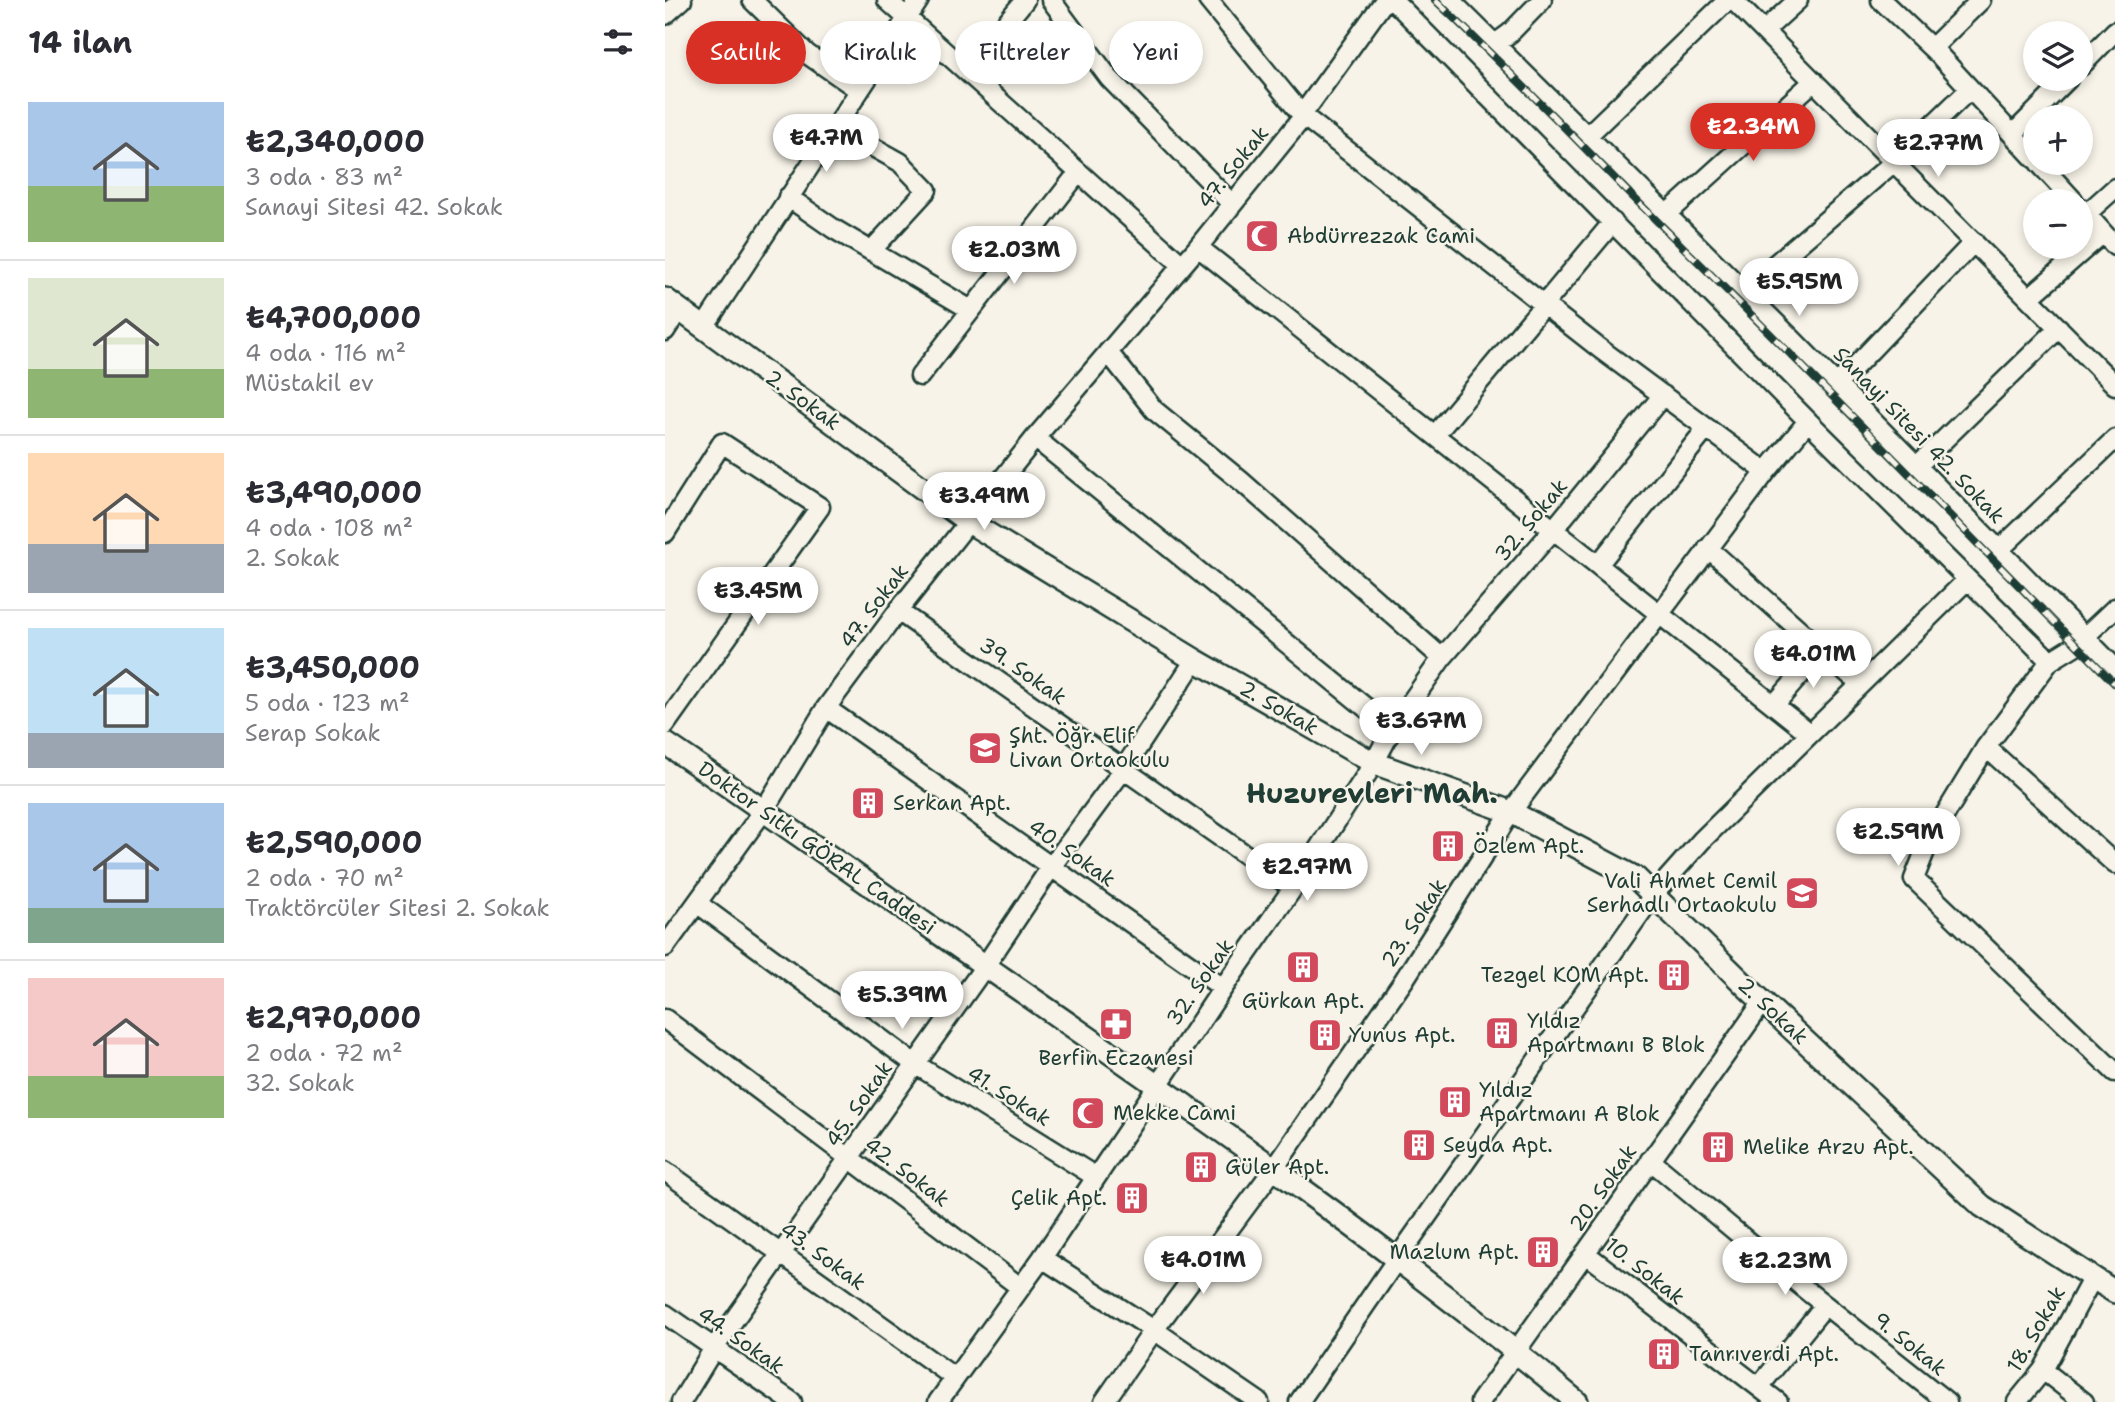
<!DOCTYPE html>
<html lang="tr">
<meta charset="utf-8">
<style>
:root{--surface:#fff;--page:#f2f2f3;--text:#2b2b33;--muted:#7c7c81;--line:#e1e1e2;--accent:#d93025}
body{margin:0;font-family:"Shantell Sans",sans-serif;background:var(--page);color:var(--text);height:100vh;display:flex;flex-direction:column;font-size:26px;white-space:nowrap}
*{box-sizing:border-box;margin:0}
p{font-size:23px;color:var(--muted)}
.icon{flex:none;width:38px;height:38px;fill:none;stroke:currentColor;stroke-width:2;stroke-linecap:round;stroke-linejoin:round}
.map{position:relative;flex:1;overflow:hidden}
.drawer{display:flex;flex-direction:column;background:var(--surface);width:665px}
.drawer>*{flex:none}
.guide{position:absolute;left:21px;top:21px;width:665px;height:63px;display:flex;gap:14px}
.controls{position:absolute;left:1358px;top:21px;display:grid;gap:14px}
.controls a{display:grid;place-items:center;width:70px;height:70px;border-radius:50%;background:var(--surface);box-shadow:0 4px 10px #0003;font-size:35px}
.price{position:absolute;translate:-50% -60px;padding:0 16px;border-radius:24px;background:#fff;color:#222;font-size:23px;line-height:46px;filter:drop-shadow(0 2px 4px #0008)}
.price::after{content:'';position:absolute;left:50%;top:42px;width:21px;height:16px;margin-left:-10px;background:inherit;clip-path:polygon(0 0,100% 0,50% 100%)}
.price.on{background:var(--accent);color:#fff}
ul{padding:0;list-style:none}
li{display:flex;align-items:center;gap:21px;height:175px;padding:0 28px}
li+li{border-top:2px solid var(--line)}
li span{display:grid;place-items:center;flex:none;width:196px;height:140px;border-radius:0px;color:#555}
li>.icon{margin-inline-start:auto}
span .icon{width:84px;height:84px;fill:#fffc;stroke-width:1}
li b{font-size:30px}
h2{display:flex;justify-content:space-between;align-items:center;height:84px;padding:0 28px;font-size:30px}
.chip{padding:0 24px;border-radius:32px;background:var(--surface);box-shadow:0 4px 10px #0003;font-size:24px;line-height:63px}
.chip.on{background:var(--accent);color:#fff}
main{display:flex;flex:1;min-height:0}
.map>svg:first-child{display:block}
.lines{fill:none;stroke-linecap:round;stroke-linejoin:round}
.minor-casing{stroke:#1f3d34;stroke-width:23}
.tertiary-casing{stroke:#1f3d34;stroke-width:26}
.minor{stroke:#f7f3e8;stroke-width:18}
.tertiary{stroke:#f7f3e8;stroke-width:21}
.rail-casing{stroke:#1f3d34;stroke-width:8}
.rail{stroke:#f7f3e8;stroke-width:5;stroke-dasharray:16;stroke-linecap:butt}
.labels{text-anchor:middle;stroke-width:5;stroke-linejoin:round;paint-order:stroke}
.street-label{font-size:21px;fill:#1f3d34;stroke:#f7f3e8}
.poi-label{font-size:21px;fill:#1f3d34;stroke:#f7f3e8;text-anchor:start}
.district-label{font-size:28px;font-weight:bold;fill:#1f3d34;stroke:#f7f3e8}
</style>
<main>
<section class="drawer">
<h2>14 ilan<svg class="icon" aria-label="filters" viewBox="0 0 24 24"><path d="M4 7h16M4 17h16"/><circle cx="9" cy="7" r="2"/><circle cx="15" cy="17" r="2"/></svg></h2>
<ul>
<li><span style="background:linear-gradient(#a9c7e8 60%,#8fb573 0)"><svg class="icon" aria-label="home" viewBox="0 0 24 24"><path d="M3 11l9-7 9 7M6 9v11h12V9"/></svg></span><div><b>₺2,340,000</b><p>3 oda · 83 m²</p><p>Sanayi Sitesi 42. Sokak</p></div></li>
<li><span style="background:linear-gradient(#dfe7d0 65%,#8fb573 0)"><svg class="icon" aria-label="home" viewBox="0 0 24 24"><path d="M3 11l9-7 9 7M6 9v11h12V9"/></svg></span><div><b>₺4,700,000</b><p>4 oda · 116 m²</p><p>Müstakil ev</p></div></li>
<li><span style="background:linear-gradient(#ffd9b3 65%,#9aa5b1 0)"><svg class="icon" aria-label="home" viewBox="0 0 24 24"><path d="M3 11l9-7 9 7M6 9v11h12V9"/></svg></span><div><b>₺3,490,000</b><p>4 oda · 108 m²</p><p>2. Sokak</p></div></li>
<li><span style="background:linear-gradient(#bfe0f5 75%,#9aa5b1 0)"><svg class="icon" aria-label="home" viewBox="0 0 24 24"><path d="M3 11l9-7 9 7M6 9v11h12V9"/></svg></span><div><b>₺3,450,000</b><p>5 oda · 123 m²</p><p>Serap Sokak</p></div></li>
<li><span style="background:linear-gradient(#a9c7e8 75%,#7fa58c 0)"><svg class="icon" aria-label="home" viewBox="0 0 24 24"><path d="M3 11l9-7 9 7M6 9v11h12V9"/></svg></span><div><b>₺2,590,000</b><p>2 oda · 70 m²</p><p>Traktörcüler Sitesi 2. Sokak</p></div></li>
<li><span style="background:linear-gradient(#f6c9c9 70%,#8fb573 0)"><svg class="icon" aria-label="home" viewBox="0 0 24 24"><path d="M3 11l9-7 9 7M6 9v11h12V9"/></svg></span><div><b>₺2,970,000</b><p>2 oda · 72 m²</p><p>32. Sokak</p></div></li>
</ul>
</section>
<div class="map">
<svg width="1450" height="1402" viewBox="0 0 1450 1402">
<rect width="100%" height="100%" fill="#f7f3e8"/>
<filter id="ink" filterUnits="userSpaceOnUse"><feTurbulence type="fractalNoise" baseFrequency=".0143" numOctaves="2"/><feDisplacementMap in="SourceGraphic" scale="14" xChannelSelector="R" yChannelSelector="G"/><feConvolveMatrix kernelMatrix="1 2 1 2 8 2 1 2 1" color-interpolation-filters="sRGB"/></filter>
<g filter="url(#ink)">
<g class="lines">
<g class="minor-casing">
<path id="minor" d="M87 0 142 54 194 90
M222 0 517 265
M386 0 444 78 566 203
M543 0 637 115 934 348 1101 472
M728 0 1143 421 1385 661
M785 0 1127 339 1450 668
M1068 0 1450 385
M1216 0 1273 54 1370 159
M0 15 17 0
M1099 31 1133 0
M830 44 845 33 877 0
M1267 48 1316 0
M1416 66 1450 31
M301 71 360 0
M637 115 720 0
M170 126 235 162 262 190 206 251
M1348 134 1403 79
M922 136 1063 0
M1374 163 1409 201
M123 197 169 229 306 310
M1416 208 1450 246
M1002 214 1149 81
M1421 214 1450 188
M533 247 1144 733
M1079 291 1229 162 1305 89
M1364 298 1438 233
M39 327 254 0
M0 331 14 309
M443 352 489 410 576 481 777 658
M255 376 413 173
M1171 383 1182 375 1309 242
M770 435 948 222
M370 438 727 729
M1252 466 1394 328
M0 533 57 443 155 507 0 725
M1043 548 1195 684
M1334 550 1450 439
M933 565 1042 428
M1450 608 1411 645 1385 661 1321 747 1264 841 1249 879 1450 1072
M233 611 628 888
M1109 705 1157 650
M161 708 558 988
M1321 747 1450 864
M32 903 250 1064 431 1177
M0 947 99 810 161 708 233 611 370 438 533 247 638 117
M0 1019 355 1287
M985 1160 1146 1294 1282 1402
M0 1171 290 1378
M920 1253 1113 1402
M377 1258 489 1330 594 1402
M0 1314 127 1402
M1378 1370 1419 1402
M1094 1387 1160 1305
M16 1402 49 1348 320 966 386 867 458 770 530 660
M273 1402 377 1258 558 988 628 888 709 763 727 729 777 658 889 529 998 395
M439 1402 489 1330 608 1170 739 980 846 812 1101 472 1143 421
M634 1402 732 1259 989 894 1037 840 1302 580
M815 1402 1098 1002
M1352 1402 1378 1370 1428 1277"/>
</g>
<g class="tertiary-casing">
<path id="tertiary" d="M0 299 302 521 530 660 709 763 846 812 971 878 1084 989 1317 1206 1450 1292
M0 743C114 820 226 900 339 979 534 1114 730 1250 912 1402"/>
</g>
<use href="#minor" class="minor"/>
<use href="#tertiary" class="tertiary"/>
<g class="rail-casing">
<path id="rail" d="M770 0C855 80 935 165 1018 247 1164 391 1307 538 1450 684"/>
</g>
<use href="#rail" class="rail"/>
</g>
</g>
<defs>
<g id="mosque-square" transform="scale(1.75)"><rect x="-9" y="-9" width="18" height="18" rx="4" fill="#d1495b" stroke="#f7f3e8"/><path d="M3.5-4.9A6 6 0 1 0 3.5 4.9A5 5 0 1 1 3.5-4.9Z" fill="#fff"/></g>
<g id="school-square" transform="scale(1.75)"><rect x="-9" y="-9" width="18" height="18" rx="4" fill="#d1495b" stroke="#f7f3e8"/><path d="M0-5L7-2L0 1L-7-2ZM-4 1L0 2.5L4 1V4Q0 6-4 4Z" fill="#fff"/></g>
<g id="building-square" transform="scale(1.75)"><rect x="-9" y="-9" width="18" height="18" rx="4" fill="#d1495b" stroke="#f7f3e8"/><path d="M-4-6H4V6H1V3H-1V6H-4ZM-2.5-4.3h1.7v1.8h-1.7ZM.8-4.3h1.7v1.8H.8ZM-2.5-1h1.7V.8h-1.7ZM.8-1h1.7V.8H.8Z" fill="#fff"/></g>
<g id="pharmacy-square" transform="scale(1.75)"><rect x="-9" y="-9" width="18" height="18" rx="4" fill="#d1495b" stroke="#f7f3e8"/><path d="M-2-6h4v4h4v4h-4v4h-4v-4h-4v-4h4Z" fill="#fff"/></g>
</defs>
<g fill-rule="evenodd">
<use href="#mosque-square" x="597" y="236"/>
<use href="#school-square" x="320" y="748"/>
<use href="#building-square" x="203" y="803"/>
<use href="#building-square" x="783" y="846"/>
<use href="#school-square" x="1137" y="893"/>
<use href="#building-square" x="638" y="967"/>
<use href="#building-square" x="1009" y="975"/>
<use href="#pharmacy-square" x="451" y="1024"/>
<use href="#building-square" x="837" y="1033"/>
<use href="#building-square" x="660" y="1035"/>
<use href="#building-square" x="790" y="1102"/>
<use href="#mosque-square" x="423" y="1113"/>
<use href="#building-square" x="754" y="1145"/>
<use href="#building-square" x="1053" y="1147"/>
<use href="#building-square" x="536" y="1167"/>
<use href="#building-square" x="467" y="1198"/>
<use href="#building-square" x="878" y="1252"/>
<use href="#building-square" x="999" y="1354"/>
</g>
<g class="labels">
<g class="street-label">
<text transform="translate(568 167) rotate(-51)" y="7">47. Sokak</text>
<text transform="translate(138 400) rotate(36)" y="7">2. Sokak</text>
<text transform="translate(1254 435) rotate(46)" y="7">Sanayi Sitesi 42. Sokak</text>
<text transform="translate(866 520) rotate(-50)" y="7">32. Sokak</text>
<text transform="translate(209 606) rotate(-53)" y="7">47. Sokak</text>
<text transform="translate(358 671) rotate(35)" y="7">39. Sokak</text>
<text transform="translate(614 708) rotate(30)" y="7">2. Sokak</text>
<text transform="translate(152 848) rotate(35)" y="7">Doktor Sıtkı GÖRAL Caddesi</text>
<text transform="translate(407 853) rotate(35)" y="7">40. Sokak</text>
<text transform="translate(749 923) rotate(-57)" y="7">23. Sokak</text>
<text transform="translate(535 982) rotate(-55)" y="7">32. Sokak</text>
<text transform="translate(1108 1011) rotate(43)" y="7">2. Sokak</text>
<text transform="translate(344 1096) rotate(32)" y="7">41. Sokak</text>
<text transform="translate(194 1104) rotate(-55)" y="7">45. Sokak</text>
<text transform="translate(242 1172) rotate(37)" y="7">42. Sokak</text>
<text transform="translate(938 1188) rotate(-55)" y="7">20. Sokak</text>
<text transform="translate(158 1256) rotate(36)" y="7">43. Sokak</text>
<text transform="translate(980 1271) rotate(38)" y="7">10. Sokak</text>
<text transform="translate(1371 1329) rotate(-60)" y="7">18. Sokak</text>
<text transform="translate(76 1340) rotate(35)" y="7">44. Sokak</text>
<text transform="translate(1245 1344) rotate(39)" y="7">9. Sokak</text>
</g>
<g class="poi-label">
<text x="622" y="243">Abdürrezzak Cami</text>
<text x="344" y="743">Şht. Öğr. Elif<tspan x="344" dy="24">Livan Ortaokulu</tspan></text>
<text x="228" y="810">Serkan Apt.</text>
<text x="808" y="853">Özlem Apt.</text>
<text x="1112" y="888" text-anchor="end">Vali Ahmet Cemil<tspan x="1112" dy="24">Serhadlı Ortaokulu</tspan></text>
<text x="984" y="982" text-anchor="end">Tezgel KOM Apt.</text>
<text x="638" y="1008" text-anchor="middle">Gürkan Apt.</text>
<text x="862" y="1028">Yıldız<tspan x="862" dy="24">Apartmanı B Blok</tspan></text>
<text x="684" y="1042">Yunus Apt.</text>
<text x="451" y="1065" text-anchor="middle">Berfin Eczanesi</text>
<text x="814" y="1097">Yıldız<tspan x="814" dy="24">Apartmanı A Blok</tspan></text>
<text x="448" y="1120">Mekke Cami</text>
<text x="778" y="1152">Seyda Apt.</text>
<text x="1078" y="1154">Melike Arzu Apt.</text>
<text x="560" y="1174">Güler Apt.</text>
<text x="442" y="1205" text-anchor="end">Çelik Apt.</text>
<text x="854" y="1259" text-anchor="end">Mazlum Apt.</text>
<text x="1024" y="1361">Tanrıverdi Apt.</text>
</g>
<g class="district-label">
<text x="707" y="803">Huzurevleri Mah.</text>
</g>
</g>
</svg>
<div class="controls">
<a><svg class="icon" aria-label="layers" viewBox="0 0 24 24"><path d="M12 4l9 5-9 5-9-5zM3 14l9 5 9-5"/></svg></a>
<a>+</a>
<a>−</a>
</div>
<b class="price on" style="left:1088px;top:163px">₺2.34M</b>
<b class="price" style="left:161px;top:174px">₺4.7M</b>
<b class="price" style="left:1273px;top:179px">₺2.77M</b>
<b class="price" style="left:349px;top:286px">₺2.03M</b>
<b class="price" style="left:1134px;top:318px">₺5.95M</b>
<b class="price" style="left:319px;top:532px">₺3.49M</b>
<b class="price" style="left:93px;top:627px">₺3.45M</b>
<b class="price" style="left:1148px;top:690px">₺4.01M</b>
<b class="price" style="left:756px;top:757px">₺3.67M</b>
<b class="price" style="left:1233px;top:868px">₺2.59M</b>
<b class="price" style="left:642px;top:903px">₺2.97M</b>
<b class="price" style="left:237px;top:1031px">₺5.39M</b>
<b class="price" style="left:538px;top:1296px">₺4.01M</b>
<b class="price" style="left:1120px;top:1297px">₺2.23M</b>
<div class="guide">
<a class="chip on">Satılık</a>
<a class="chip">Kiralık</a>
<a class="chip">Filtreler</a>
<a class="chip">Yeni</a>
</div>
</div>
</main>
